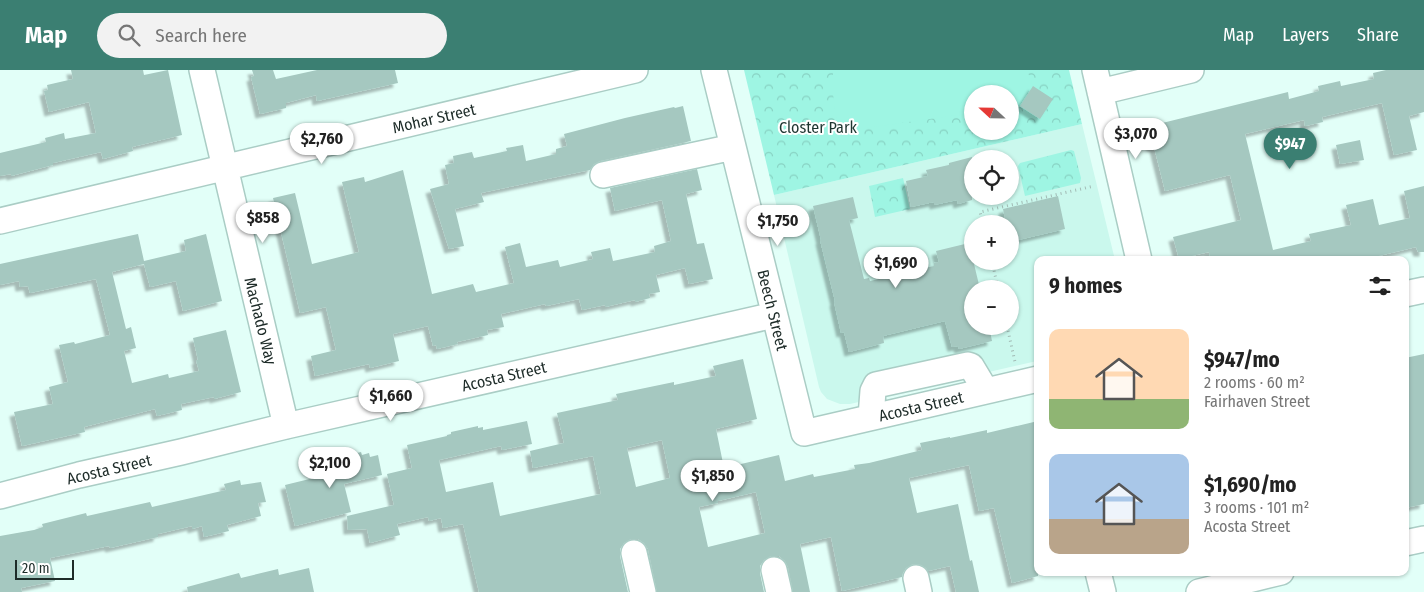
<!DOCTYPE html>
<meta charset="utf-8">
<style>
:root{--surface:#fff;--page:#f2f2f2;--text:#222;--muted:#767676;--accent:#3b7f72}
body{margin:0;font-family:"Fira Sans Condensed",sans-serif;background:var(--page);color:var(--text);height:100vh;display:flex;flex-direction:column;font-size:19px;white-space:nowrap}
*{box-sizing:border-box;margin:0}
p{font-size:16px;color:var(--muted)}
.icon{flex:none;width:28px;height:28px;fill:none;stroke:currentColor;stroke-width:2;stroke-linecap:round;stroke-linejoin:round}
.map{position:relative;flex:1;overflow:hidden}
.details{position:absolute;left:1034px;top:186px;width:375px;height:320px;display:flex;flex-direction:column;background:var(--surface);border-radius:10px;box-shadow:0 1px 4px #0004}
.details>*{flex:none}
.needle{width:32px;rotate:292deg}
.controls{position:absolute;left:964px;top:15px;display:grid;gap:10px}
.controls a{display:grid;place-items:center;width:55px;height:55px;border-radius:50%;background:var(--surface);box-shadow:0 1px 4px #0004;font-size:25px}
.scale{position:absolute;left:15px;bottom:12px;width:59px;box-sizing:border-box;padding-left:5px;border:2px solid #1e2c29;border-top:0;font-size:14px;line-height:18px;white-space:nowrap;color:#1e2c29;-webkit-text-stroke:4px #fff;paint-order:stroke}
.price{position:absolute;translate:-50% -42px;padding:0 11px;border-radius:18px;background:#fff;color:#222;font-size:16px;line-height:32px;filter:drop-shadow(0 1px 2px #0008)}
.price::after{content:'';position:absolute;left:50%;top:30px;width:15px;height:11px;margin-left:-8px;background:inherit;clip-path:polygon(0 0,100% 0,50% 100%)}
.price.on{background:var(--accent);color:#fff}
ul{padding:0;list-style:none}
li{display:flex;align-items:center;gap:15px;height:125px;padding:0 15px}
li span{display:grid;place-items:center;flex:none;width:140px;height:100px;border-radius:10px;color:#555}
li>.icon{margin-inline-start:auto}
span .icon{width:60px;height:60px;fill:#fffc;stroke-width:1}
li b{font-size:21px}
h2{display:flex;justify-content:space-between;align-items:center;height:60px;padding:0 15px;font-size:21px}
header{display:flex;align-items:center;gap:30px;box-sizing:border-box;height:70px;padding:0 25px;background:var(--accent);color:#fff}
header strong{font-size:24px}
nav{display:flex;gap:28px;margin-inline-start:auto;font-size:18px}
.search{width:350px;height:45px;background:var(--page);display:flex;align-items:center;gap:12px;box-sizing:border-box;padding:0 18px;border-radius:28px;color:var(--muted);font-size:19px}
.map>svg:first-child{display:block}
.built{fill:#caf8ed;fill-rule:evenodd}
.park{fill:url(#park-crowns);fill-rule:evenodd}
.garden{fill:#9ef5e3}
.building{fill:#a5c8c0;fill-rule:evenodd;filter:url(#shadow)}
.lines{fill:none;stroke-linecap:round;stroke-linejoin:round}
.minor-casing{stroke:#aacdc5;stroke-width:28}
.path{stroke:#a2bbb5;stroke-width:3;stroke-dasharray:1 4;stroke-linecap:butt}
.minor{stroke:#fff;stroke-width:25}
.labels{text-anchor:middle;stroke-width:4;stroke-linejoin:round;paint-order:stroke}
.street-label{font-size:16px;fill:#1e2c29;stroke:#fff}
.park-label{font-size:16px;fill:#1e3530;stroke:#fff}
</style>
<header>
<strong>Map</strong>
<div class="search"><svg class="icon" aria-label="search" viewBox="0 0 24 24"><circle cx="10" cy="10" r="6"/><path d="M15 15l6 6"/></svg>Search here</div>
<nav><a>Map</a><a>Layers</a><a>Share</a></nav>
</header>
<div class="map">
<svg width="1424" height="522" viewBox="0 0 1424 522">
<defs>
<pattern id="park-crowns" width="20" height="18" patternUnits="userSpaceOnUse" patternTransform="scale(1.25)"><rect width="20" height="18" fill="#9ef5e3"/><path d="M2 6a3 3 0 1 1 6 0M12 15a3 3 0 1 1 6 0" fill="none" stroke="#88d2c3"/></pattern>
<filter id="shadow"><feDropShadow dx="-4.5" dy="4.5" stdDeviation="1" flood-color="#0004"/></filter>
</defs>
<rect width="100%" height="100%" fill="#e2fff8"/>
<path class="built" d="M1082 54 1115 190H1038L1037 291 850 334H840L827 329 821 322 819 317 774 125ZM972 89H1010V126H972ZM972 154H1010V191H972ZM972 219H1010V256H972Z"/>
<path class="park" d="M744 0H1069L1082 54 774 125ZM972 24H1010V61H972Z
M1071 80 1074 81 1081 108 1080 113 1025 126 1018 96 1020 93Z
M903 108 910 139 875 147 869 116Z"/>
<path class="garden" d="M833 0H1027L1033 16 1020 36 1010 37V24H972V43L838 62 833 24Z"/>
<path class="building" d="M71 0H143L144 5 168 0 182 65 132 77 133 81 103 89 101 82 53 93V95L11 106V104L0 106V83L46 72 45 68 64 63 65 69 96 63 89 32 49 42 44 21 48 20 47 15 73 9Z
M252 0H273L276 9 317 0H395L398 13 317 31 316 25 286 33V38L260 44 251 7 254 6Z
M1386 0H1424V42L1409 46 1417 80 1394 85 1382 33 1322 47 1323 52 1305 56 1304 50 1245 64 1273 180 1311 171 1309 164 1351 155 1346 135 1373 129 1379 155 1410 148 1404 121 1424 116V182H1418L1416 177 1362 190H1210L1209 182 1179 189 1173 167 1241 150 1230 105 1165 121 1154 77H1151L1146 57 1288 22 1289 29 1319 21 1318 16 1340 11 1341 16 1374 9 1373 3Z
M1033 16 1053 29 1040 49 1020 36Z
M683 36 691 71 600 91 594 94 590 100 481 123 484 132 455 139 464 176 449 179 430 119 449 114 445 95 454 93 453 86 472 82 474 88 507 81 506 78 523 75 526 91 556 84V79L567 76 564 64 625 48 674 37 675 38Z
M1360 70 1364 90 1340 94 1336 75Z
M972 87V130L958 134 957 130 934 135V132L911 137 906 111 928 106 926 100 949 95V93Z
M697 99 702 120 686 124 697 174 704 173 713 209 689 214 685 198 656 205 660 222 649 224 650 228 635 232V230L605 237V235L582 240 579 229 546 236 545 234 501 244 504 257 487 260 488 265 457 272 458 274 437 279 436 275 433 276 428 256 393 264 399 291 370 298 369 294 315 306 311 286 336 280 326 237 300 243 273 128 295 123 312 194 359 182 342 112 364 107 365 112 403 100 432 224 473 214 476 222 514 213 505 177 520 173 526 197 558 190 560 197 593 189 591 182 610 178 613 191 655 182 654 176 671 171 662 130 615 141 610 118Z
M1058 126 1065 159 1010 172V154H1006L1003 139Z
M853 127 858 148 849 150 864 209 869 208 870 211 934 196V193L939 192 936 181 969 173 980 219H972V256H989L992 271 959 279 958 276 952 277 945 251 883 266 884 273 849 282 844 262 841 263 834 232 835 231 820 170H821L813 136Z
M138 164 144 191 186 181 184 170 206 164 222 231 183 241 176 211 150 217 144 194 112 202 126 259 131 257 136 278 124 281 132 313 168 304 169 308 199 301 196 290H198L193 268 226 260 241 322 214 329V327L181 334 182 340 157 346 155 339 84 357 85 362 22 376 14 342 53 334 49 317 68 312 59 275 74 272 75 274 110 265 96 209 30 223 28 216 20 217 19 211 0 215V194Z
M1424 284V434L1405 438V288Z
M743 289 757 349 716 359 724 398 779 385 785 411 813 404 814 407 855 399 854 395 869 393 922 380 920 373 950 367V368L987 360V363L1038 351V506L1012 513 994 438 979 441 969 395 909 408 917 443 958 434 970 491 972 490 979 522H956L950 496 928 501 926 498 921 495 913 494 906 498 903 503 902 507 842 521 831 467 800 474 810 522H793L788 497 785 491 779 486H771L764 490 760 496V503L764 522H657L648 479 644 473 638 469H631L624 473 620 479V486L628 522H479L463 454 443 458 441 448 429 451 428 447 397 454 400 465 370 473 367 459 348 460 347 446 394 435 387 404 412 398 407 375 447 366V365L451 364V362L478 356V358L483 357V360L527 351 532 374 502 380 501 376 439 390 446 422 493 412 500 446 601 424 593 386 533 398 530 381 564 373 557 343 618 330 616 324 674 312V315L716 306 713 296ZM662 370 670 408 636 417 627 378ZM756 422 765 463 708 477 699 437 718 433V431Z
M361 382 362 385 369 383 370 387 378 385 382 405 344 414 351 442 295 456 285 415 334 403 331 392 346 388 345 386Z
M240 410 241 415 261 412 266 432 258 433 261 446 227 455 229 461 204 467 202 456 192 459V456L158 464V467L110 478 109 476 50 488 55 511 21 518 22 522H0V466L34 460 43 457 42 454 86 443 87 446 150 432 152 437 226 420 224 414Z
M309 498 314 522H188L187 517 239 503 241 508 278 499 279 505Z"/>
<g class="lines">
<g class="minor-casing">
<path id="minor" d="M202 0 286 356
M714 0 804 363 1038 309
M1095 0 1139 190
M1100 22 1191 0
M603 105 733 77
M0 151 635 0
M1405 224 1424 220
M871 347 873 321 876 315 968 295 971 296 986 321
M0 426 79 405 181 382 286 356 774 245
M1405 473 1424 469
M634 483 643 522
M774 500 779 522
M1098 502 1103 522
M916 508 919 522
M1199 522 1281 502"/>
</g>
<path class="path" d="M983 154 980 142 1094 116
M992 191 998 219
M1007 256 1015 292"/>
<use href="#minor" class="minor"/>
</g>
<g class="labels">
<g class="street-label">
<text transform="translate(434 48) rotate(-13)" y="6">Mohar Street</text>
<text transform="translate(773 240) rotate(76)" y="6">Beech Street</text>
<text transform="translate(261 251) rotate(76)" y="6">Machado Way</text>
<text transform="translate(504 306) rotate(-13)" y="6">Acosta Street</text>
<text transform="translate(921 336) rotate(-13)" y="6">Acosta Street</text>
<text transform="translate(109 399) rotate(-13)" y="6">Acosta Street</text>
</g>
<g class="park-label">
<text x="818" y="63">Closter Park</text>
</g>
</g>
</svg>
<div class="controls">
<a><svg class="needle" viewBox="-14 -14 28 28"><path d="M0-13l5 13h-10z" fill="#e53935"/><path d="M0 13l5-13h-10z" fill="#767676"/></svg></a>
<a><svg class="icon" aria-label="locate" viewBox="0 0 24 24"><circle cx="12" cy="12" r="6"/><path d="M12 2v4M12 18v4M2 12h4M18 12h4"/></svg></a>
<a>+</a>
<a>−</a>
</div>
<div class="scale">20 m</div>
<b class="price" style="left:1136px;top:90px">$3,070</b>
<b class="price" style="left:322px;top:95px">$2,760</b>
<b class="price on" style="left:1290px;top:100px">$947</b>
<b class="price" style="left:263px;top:174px">$858</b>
<b class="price" style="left:778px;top:177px">$1,750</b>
<b class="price" style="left:896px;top:219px">$1,690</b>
<b class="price" style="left:391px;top:352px">$1,660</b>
<b class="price" style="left:330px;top:419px">$2,100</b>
<b class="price" style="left:713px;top:432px">$1,850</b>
<section class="details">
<h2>9 homes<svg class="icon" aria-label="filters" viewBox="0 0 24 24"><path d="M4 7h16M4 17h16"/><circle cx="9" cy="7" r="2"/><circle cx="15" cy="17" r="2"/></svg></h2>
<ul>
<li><span style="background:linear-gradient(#ffd9b3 70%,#8fb573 0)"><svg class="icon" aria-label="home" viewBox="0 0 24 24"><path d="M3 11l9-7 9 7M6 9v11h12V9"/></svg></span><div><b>$947/mo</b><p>2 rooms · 60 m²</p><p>Fairhaven Street</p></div></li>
<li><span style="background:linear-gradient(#a9c7e8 65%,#b9a48a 0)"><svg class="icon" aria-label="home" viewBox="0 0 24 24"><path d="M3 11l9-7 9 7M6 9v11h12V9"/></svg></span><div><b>$1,690/mo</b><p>3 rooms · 101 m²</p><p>Acosta Street</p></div></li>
</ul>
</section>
</div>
